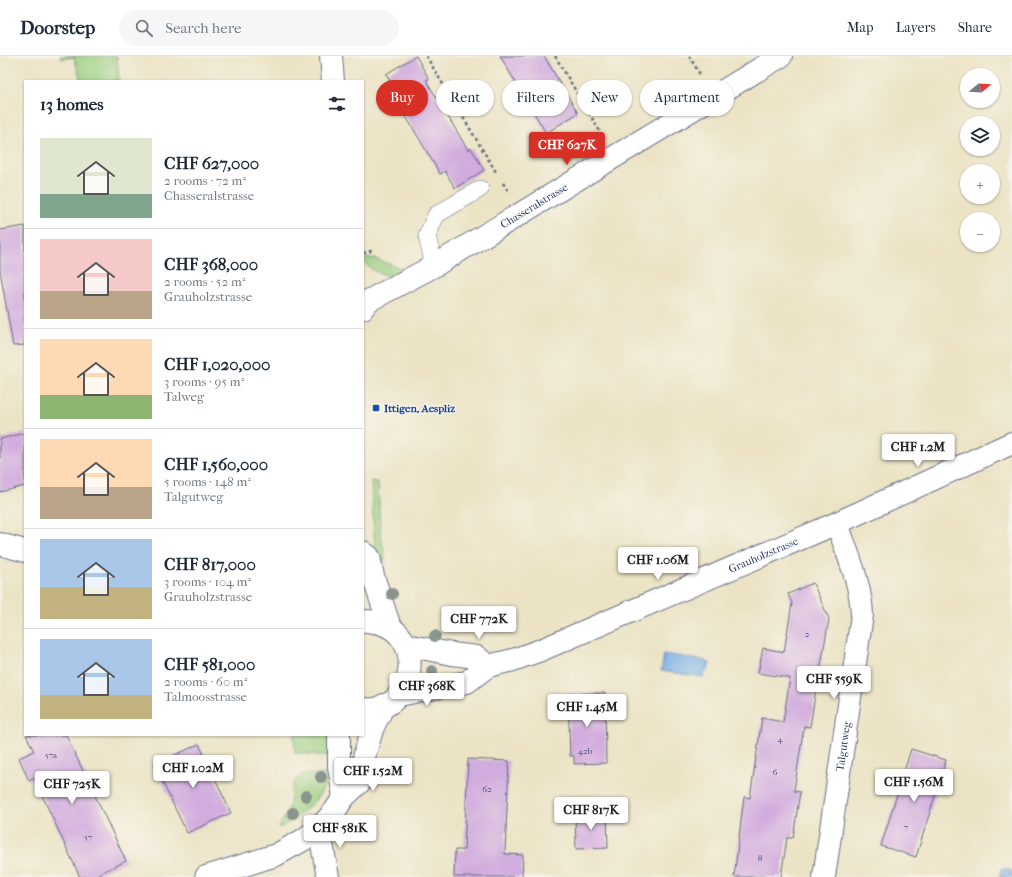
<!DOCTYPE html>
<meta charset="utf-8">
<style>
:root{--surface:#fff;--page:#f6f6f7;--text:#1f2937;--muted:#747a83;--line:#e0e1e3;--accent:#d93025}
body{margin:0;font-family:"IM FELL French Canon",serif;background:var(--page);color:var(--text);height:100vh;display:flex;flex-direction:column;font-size:15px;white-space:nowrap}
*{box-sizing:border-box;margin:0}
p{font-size:13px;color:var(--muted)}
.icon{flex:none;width:22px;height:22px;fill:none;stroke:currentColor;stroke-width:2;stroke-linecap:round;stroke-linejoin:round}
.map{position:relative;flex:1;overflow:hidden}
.details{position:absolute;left:24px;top:24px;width:340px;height:656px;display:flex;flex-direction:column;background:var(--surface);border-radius:0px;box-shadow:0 1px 3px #0004}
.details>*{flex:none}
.hud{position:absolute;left:376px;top:24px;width:380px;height:36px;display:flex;gap:8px}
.needle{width:26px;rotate:72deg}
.buttons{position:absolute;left:960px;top:12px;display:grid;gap:8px}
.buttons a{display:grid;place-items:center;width:40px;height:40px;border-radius:50%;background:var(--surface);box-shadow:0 1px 3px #0004;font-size:20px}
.price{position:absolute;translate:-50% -34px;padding:0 9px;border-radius:4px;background:#fff;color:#222;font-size:13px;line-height:26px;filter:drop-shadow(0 1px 2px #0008)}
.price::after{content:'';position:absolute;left:50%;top:24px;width:12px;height:9px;margin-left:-6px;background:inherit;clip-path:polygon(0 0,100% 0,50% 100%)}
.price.current{background:var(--accent);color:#fff}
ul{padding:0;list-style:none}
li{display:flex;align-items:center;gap:12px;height:100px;padding:0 16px}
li+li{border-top:1px solid var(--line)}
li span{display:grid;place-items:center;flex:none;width:112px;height:80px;border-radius:0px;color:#555}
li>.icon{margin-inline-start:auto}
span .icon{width:48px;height:48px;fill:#fffc;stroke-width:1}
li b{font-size:17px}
h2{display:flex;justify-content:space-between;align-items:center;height:48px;padding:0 16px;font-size:17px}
.pill{padding:0 14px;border-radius:18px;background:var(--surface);box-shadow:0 1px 3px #0004;font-size:14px;line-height:36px}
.pill.current{background:var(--accent);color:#fff}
header{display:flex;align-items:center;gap:24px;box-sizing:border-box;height:56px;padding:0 20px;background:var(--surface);border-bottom:1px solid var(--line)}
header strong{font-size:19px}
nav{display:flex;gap:22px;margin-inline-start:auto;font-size:14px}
.search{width:280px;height:36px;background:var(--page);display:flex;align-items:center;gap:10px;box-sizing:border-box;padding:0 14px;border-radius:22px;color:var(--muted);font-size:15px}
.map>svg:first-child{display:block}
.green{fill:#9acd7e;stroke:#5a7e6e}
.water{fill:#77afe6;stroke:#496fa2}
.building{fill:#d1acde}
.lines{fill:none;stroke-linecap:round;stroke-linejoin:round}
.service-casing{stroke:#646e82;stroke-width:18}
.minor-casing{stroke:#646e82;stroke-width:24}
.tertiary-casing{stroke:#646e82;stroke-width:24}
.path{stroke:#646e82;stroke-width:2.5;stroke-dasharray:3 3;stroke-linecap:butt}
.service{stroke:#fff;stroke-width:17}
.minor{stroke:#fff;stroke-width:22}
.tertiary{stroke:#fff;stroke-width:22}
.tree{fill:#8a9590}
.transit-dot{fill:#1a4fb4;stroke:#f7f3e8;stroke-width:1.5}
.labels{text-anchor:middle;stroke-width:3;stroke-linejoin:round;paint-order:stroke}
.number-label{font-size:9px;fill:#484e7e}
.street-label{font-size:11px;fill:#1b2f5e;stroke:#f7f3e8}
.transit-label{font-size:11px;font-weight:bold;fill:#164399;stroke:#f7f3e8;text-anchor:start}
</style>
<header>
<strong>Doorstep</strong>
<div class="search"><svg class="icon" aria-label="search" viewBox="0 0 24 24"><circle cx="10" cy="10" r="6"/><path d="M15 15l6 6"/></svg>Search here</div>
<nav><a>Map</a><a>Layers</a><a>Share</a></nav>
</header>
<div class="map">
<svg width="1012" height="821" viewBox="0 0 1012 821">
<rect width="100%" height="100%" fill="#f7f3e8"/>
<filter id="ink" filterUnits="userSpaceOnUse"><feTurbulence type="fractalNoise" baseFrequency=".025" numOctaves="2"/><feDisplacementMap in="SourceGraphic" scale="8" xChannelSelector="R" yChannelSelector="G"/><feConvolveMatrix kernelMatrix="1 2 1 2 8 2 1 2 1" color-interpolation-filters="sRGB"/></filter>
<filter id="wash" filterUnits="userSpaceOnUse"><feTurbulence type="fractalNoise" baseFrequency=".012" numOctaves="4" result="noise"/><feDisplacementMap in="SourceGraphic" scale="16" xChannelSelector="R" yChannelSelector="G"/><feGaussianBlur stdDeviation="0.9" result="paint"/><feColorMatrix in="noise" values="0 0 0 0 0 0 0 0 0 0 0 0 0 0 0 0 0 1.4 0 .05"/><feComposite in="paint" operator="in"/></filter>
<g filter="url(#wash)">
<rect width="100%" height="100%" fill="#ebe3c4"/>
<path class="green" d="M60 0H117L119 25H81L74 1 61 3Z
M363 202H372L404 213 405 217C388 222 375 219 363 205Z
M371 425 378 426 380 472 385 503 383 507 378 509 374 480Z
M294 679H330L331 700 295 697Z
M304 718H328C327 740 297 762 280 772L279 771C282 764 287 758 289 751 293 736 289 725 304 718Z"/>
<path class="water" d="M664 598 707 605 706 606 710 607 708 615H705L704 621 661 615Z
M1002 812 1012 815V821H999Z"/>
<g id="blocks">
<path class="building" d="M416 0 429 23 426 24 468 94 471 92 484 114 455 132 445 115 440 118 392 37 396 35 386 18Z
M500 0H544L578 57 546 77Z
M25 170V289L13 290 0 214V174Z
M25 377V430L0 436V383Z
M813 527 829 563 818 626H817L810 671 804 670 799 702 794 735 800 736 793 782H787L781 821H734L744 741 750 742 762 662 783 666 790 622 758 617 763 592 784 596 792 547 788 538Z
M605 637 606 707 574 708V700H570L568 638Z
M26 679H66L126 805 92 821H80L34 722 29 725 19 702 34 695Z
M199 688 231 757 187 777 154 709Z
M911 693 946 704 916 801 881 790Z
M468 703 509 705 505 798 523 799 522 821H454L455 794H464Z
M575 757H607L608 792 576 793Z"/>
</g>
</g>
<g filter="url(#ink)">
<use href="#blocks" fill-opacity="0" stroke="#646e82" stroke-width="1"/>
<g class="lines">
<g class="service-casing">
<path id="service" d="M434 210 427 180 436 159 480 133"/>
</g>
<g class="minor-casing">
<g id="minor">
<path d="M331 0 333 25"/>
<path id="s1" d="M363 252 368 245 434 210 781 0"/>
<path d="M363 496 369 501 373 520 390 571"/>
<path d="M319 772 328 821"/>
<path id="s2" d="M824 821 862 559C861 527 847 497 837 467"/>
</g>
</g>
<g class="tertiary-casing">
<g id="tertiary">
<path d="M0 488 25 495"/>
<path d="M363 565C432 565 418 660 363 653"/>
<path d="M406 589 452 598 477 601 488 610"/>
<path id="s3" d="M399 639 467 626 488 610 513 604 541 594 837 467 1012 387"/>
<path d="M339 679V710L344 741"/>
<path d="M206 821 276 799 303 784 319 772 334 756 344 741 360 726 365 697 373 671 384 649"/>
</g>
</g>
<path class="path" d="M426 0 496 116
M555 0 602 79
M689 0 701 20
M503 127 509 136
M363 197 374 194"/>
<use href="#service" class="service"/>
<use href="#minor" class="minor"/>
<use href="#tertiary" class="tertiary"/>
</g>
<g class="tree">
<circle cx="392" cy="538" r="6"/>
<circle cx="435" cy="580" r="6"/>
<circle cx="432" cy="615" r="6"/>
<circle cx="321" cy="721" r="6"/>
<circle cx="306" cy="740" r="6"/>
<circle cx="293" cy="757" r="6"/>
</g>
</g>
<rect class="transit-dot" x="372" y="348" width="8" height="8" rx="2"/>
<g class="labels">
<g class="number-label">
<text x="807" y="581">2</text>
<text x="780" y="686">4</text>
<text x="585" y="698">42b</text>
<text x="51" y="702">57a</text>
<text x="775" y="719">6</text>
<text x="487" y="736">62</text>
<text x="906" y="774">7</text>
<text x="88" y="784">57</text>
<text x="760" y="805">8</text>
</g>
<g class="street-label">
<text dy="4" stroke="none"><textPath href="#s1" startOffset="200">Chasseralstrasse</textPath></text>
<text dy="4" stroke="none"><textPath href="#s3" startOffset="393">Grauholzstrasse</textPath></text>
<text dy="4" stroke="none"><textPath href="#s2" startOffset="132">Talgutweg</textPath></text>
</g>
<g class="transit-label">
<text x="384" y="356">Ittigen, Aespliz</text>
</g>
</g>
</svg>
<div class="buttons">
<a><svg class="needle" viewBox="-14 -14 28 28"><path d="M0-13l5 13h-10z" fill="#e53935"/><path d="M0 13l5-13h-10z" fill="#747a83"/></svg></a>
<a><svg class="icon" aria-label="layers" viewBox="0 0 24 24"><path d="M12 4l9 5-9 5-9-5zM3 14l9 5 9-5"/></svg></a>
<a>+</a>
<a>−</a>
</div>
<b class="price current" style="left:567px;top:110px">CHF 627K</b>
<b class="price" style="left:918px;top:412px">CHF 1.2M</b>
<b class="price" style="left:658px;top:525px">CHF 1.06M</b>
<b class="price" style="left:479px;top:584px">CHF 772K</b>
<b class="price" style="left:834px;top:644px">CHF 559K</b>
<b class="price" style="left:427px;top:651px">CHF 368K</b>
<b class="price" style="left:587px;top:672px">CHF 1.45M</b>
<b class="price" style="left:193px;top:733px">CHF 1.02M</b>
<b class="price" style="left:373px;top:736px">CHF 1.52M</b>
<b class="price" style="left:914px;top:747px">CHF 1.56M</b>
<b class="price" style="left:72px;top:749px">CHF 725K</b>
<b class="price" style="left:591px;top:775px">CHF 817K</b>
<b class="price" style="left:340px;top:793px">CHF 581K</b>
<div class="hud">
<a class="pill current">Buy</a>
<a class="pill">Rent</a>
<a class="pill">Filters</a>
<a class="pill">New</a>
<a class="pill">Apartment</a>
</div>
<section class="details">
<h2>13 homes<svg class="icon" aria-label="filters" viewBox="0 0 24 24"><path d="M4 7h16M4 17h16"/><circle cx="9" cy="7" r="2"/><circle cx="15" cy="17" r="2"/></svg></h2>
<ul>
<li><span style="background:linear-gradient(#dfe7d0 70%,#7fa58c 0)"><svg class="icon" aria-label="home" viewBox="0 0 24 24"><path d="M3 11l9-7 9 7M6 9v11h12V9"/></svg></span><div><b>CHF 627,000</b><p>2 rooms · 72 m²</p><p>Chasseralstrasse</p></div></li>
<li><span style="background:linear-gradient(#f6c9c9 65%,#b9a48a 0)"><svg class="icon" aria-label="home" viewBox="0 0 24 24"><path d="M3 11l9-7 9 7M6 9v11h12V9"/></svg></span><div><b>CHF 368,000</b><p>2 rooms · 52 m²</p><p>Grauholzstrasse</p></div></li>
<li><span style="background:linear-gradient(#ffd9b3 70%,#8fb573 0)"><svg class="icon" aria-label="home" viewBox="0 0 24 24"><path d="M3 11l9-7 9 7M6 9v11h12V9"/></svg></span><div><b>CHF 1,020,000</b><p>3 rooms · 95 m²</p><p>Talweg</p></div></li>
<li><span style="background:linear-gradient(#ffd9b3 60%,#b9a48a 0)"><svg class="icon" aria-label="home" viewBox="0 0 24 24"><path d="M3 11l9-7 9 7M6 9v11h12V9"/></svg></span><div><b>CHF 1,560,000</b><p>5 rooms · 148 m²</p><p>Talgutweg</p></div></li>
<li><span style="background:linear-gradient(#a9c7e8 60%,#c2b280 0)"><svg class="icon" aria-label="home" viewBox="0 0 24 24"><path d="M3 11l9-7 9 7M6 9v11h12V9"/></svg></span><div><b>CHF 817,000</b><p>3 rooms · 104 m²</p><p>Grauholzstrasse</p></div></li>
<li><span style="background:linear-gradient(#a9c7e8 70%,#c2b280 0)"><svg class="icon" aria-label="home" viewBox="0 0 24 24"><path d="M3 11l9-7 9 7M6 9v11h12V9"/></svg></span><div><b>CHF 581,000</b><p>2 rooms · 60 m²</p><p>Talmoosstrasse</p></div></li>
</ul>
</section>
</div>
